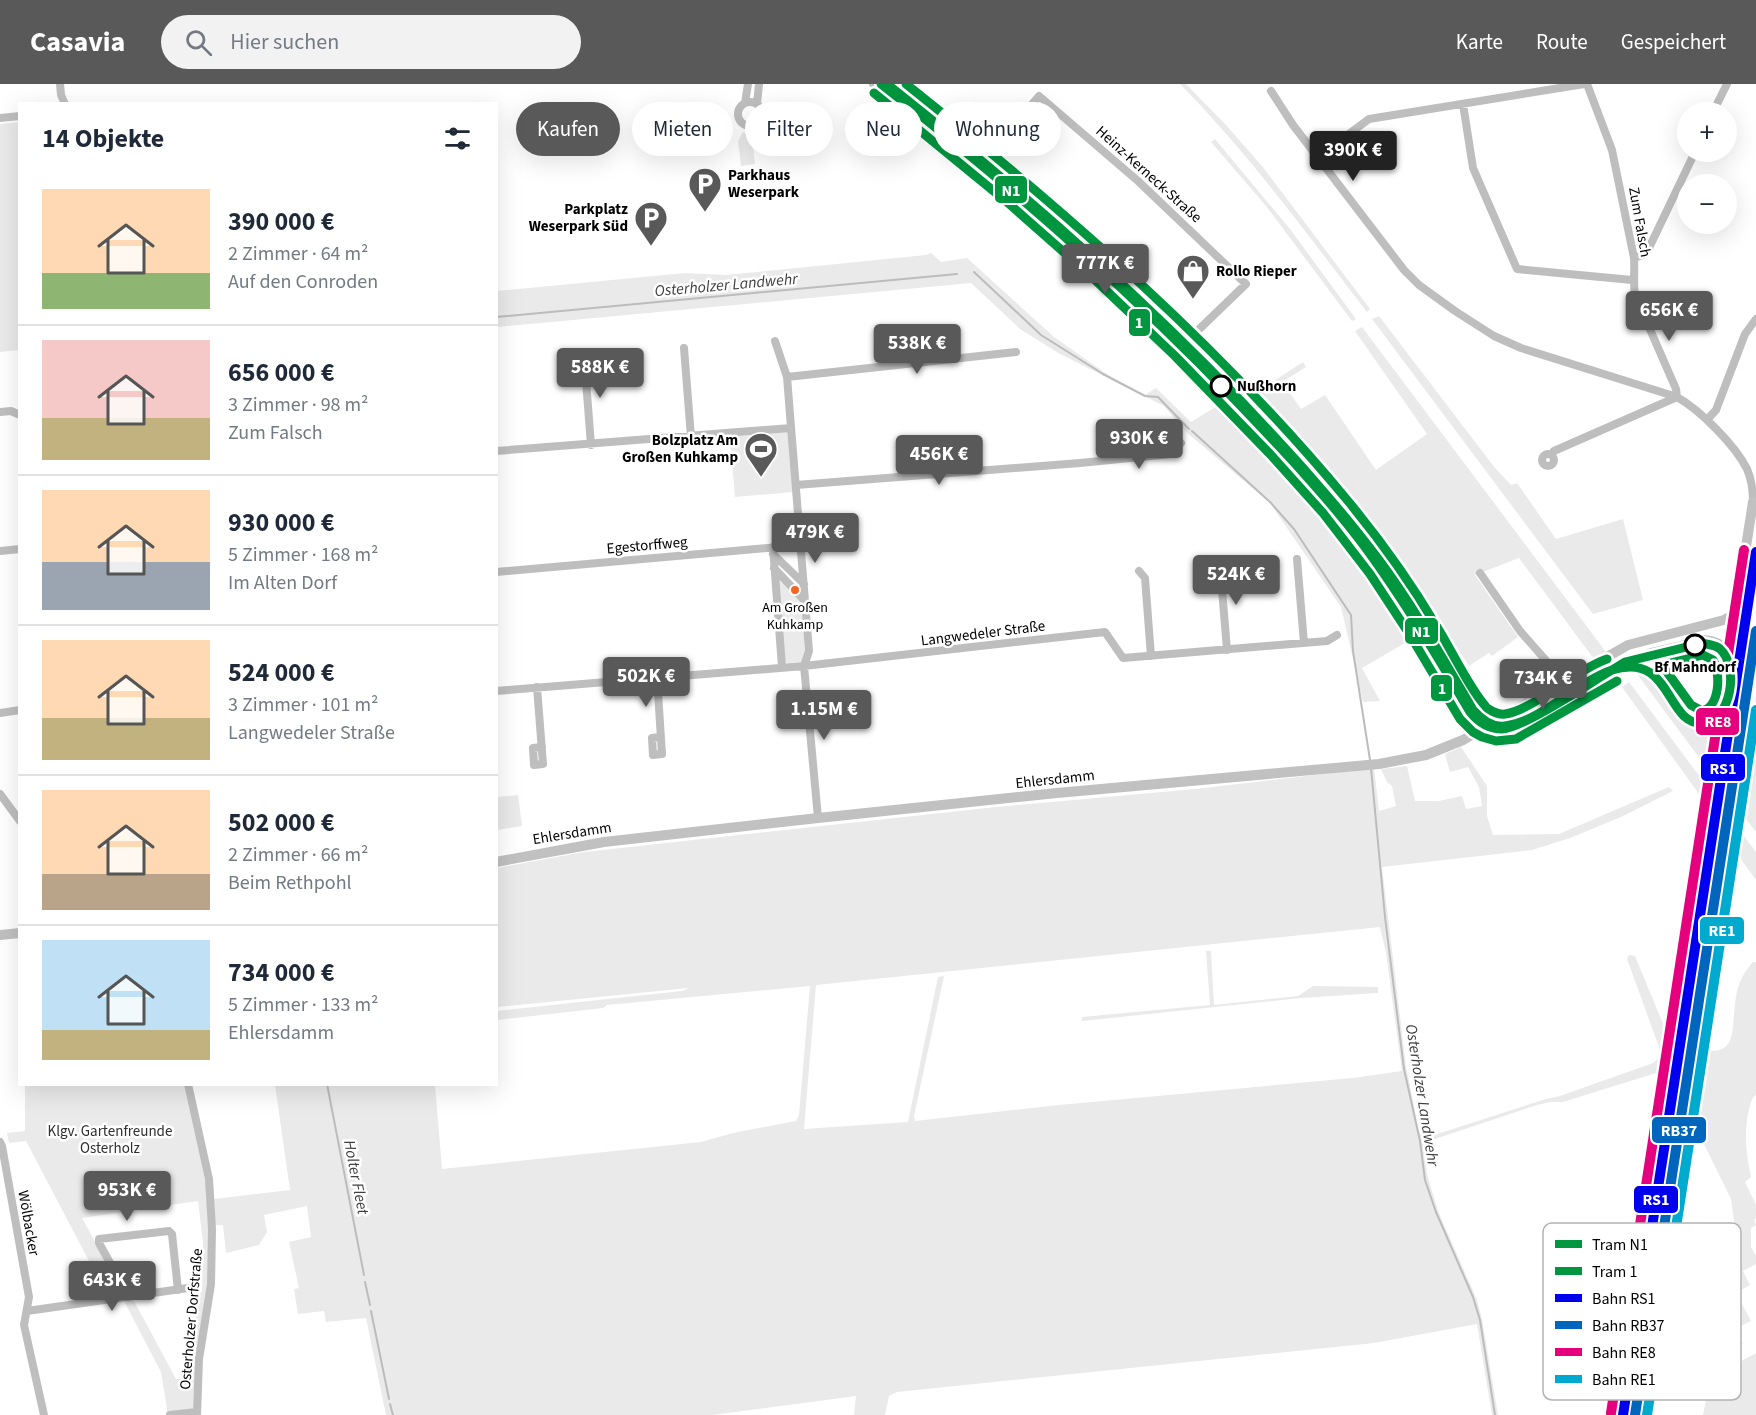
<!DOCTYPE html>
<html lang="de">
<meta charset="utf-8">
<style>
:root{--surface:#fff;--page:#f2f2f3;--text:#1f2937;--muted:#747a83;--line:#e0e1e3;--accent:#595959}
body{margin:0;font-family:"Source Sans 3",sans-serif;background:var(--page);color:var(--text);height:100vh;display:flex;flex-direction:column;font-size:22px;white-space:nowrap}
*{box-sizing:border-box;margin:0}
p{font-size:20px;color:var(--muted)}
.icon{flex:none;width:33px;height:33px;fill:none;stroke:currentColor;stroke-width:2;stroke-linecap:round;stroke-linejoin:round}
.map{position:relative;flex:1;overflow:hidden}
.details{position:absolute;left:18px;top:18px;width:480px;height:984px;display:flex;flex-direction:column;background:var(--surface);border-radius:0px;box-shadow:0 6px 24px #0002}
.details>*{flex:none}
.guide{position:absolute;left:516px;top:18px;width:570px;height:54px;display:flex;gap:12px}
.fabs{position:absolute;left:1677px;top:18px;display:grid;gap:12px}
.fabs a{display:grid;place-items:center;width:60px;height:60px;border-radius:50%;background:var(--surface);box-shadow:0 6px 24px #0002;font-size:30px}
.price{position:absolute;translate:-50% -51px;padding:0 14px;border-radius:6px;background:var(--accent);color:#fff;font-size:20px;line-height:39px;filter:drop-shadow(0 2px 3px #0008)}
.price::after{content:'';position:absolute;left:50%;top:36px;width:18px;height:14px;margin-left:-9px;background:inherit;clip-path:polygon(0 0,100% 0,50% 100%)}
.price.active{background:#222;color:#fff}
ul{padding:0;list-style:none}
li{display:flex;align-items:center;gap:18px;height:150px;padding:0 24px}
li+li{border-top:2px solid var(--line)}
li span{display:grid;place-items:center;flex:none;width:168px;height:120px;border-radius:0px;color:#555}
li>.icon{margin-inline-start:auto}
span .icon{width:72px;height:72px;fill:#fffc;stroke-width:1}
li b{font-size:26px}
h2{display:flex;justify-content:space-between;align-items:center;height:72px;padding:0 24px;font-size:26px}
.chip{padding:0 21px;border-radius:27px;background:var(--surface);box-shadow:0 6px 24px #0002;font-size:21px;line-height:54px}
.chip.active{background:var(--accent);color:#fff}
header{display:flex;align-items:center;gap:36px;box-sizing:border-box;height:84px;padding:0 30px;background:var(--accent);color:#fff}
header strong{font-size:28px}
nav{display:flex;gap:33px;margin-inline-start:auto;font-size:21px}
.search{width:420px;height:54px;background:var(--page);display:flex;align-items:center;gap:15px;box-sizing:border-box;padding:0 21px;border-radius:33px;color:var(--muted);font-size:22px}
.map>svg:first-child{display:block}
.green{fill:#eaeaea;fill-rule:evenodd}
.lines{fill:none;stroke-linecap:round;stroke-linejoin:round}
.stream{stroke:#bcbcbc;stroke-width:2}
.street{stroke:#bebebe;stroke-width:8}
.secondary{stroke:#c1c1c1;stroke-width:10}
.tram{stroke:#bdbdbd;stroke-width:1.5}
.rail-1-casing{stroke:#fff;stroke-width:15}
.rail-2-casing{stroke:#fff;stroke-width:15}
.rail-3-casing{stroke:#fff;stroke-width:15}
.rail-4-casing{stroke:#fff;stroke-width:15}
.rail-1{stroke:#00e;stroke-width:10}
.rail-2{stroke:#0065bd;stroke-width:10}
.rail-3{stroke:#e5007d;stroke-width:10}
.rail-4{stroke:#00a9ce;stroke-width:10}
.tram-1-casing{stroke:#fff;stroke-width:14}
.tram-2-casing{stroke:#fff;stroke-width:14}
.tram-1{stroke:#009640;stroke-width:9}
.tram-2{stroke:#009640;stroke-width:9}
.stop-dot{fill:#fff;stroke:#000;stroke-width:3}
.bus-dot{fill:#f26522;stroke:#fff;stroke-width:2}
.labels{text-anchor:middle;stroke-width:5;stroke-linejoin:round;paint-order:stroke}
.bus-label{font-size:14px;fill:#000;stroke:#fff}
.street-label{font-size:15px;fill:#000;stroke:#fff}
.poi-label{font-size:15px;font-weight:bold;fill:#000;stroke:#fff;text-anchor:start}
.stop-label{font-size:15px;font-weight:bold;fill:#000;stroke:#fff;text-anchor:start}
.park-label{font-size:15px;fill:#2f2f2f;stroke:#fff}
.water-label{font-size:16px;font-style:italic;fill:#404040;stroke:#fff}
.key{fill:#fff;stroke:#b2b2b2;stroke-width:1.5}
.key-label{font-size:16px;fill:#000}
.line-badge{stroke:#fff;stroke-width:2}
.badge-label{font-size:16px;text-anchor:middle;font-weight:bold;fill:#fff}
</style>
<header>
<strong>Casavia</strong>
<div class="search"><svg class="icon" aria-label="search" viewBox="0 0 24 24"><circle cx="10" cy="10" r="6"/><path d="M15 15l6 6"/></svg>Hier suchen</div>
<nav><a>Karte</a><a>Route</a><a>Gespeichert</a></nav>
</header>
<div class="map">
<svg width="1756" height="1331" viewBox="0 0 1756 1331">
<rect width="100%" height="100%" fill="#fff"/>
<path class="green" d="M1180 0H1186L1226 41 1262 82 1370 225 1367 228C1307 150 1249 70 1180 0Z
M19 38V266L0 268V40Z
M743 48 752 52 755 80 741 82 738 57Z
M1215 55 1290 145 1356 235 1352 237 1266 122 1211 58Z
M931 169 941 178 967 174 1054 253 1111 293 1145 311 1156 304 1191 338 1217 322 1224 330 1236 333 1353 464 1394 516 1417 552 1362 584 1380 617 1363 618 1341 523 1270 419 1185 347 1164 322 1060 270 1020 245 971 199 497 243V207L685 189 726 191 926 171Z
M1379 232 1495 384 1511 401 1517 399 1556 455 1623 435 1643 516 1593 530 1372 235Z
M1362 243 1606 568 1594 575 1519 474 1475 491 1518 553 1492 572 1489 569 1469 582C1407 484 1330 397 1254 310L1303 278 1306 283 1282 298 1301 325 1325 311 1376 386 1427 350 1355 247Z
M788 348 793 408 735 413 730 353Z
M778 492 801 517 805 570 802 578 787 579 784 576Z
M1638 585C1671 590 1681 676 1726 627L1718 699 1634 586Z
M1629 598 1715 713 1675 974 1670 966 1709 729 1707 721 1622 603Z
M1756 610V748L1727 711 1730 695 1742 707 1748 693 1744 690Z
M1461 663 1487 702V732L1493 751 1559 750 1669 703 1673 707 1621 733 1570 754 1532 766 1382 783 1406 982 1419 1048 1422 1051 1431 1052 1546 1015 1560 1012 1653 979 1660 973 1659 963 1627 875 1629 871 1635 872 1666 947 1668 944 1666 969 1674 979 1619 1331H1613V1329L1638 1176 1628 1147 1637 1140 1646 1128 1669 985 1563 1018H1550L1537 1021 1432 1056 1423 1061 1427 1090 1438 1127 1477 1216 1482 1235 1498 1331H1492L1477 1240 1374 1259 897 1308 889 1312 885 1331H854L856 1312 712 1331H386L366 1234 326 1238 324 1227 298 1230 294 1205 299 1204 289 1158 311 1153 307 1122 264 1131 267 1148 259 1161 226 1169 223 1141H215L214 1115 290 1106 275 1001H435L442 1085 701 1058 733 1049 796 1037 799 1031 810 902 607 921 603 924 497 936V927L682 907 689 904 497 923V784L584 768 996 723 1195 705 1374 684 1379 727 1396 722 1392 702 1387 698 1381 685 1407 682 1415 717H1439L1462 712 1466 725 1482 722 1479 703 1468 683 1450 688 1445 670ZM1380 843 1386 869 1402 987 1353 994 1059 1021 915 1037 914 1032 944 892 938 893 908 1038 804 1045 816 901Z
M518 711 522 742 497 746V713Z
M1725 727 1756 768V796L1740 774 1727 779 1719 788 1691 963C1744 979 1729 942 1737 907 1740 895 1746 886 1753 878H1756V1011L1753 1013C1743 1037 1745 1067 1751 1093L1745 1098 1756 1121V1134L1754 1136 1756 1141 1751 1144V1163L1756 1172V1180L1743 1187 1750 1201 1736 1209 1751 1237 1735 1245 1743 1260 1731 1267 1738 1279 1756 1269V1331H1703L1718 1257 1734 1137 1731 1115 1683 1017 1640 1292C1640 1305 1645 1316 1645 1329L1630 1331Z
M1206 867H1211L1214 921 1298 912 1313 902 1378 903V909L1301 914 1082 937V933L1210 921Z
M25 1001H185L206 1097 208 1138 209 1194 195 1326 168 1331 161 1288 124 1217H110L26 1057 9 1059 7 1049 25 1047ZM198 1117 203 1158 202 1208 198 1209 190 1294 176 1295 133 1215 124 1210 82 1134Z"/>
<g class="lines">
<path class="stream" d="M974 188 1041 251 1103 290 1145 312 1158 313 1189 345
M496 233 957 190
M1192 347 1270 418 1294 445 1351 531 1353 567 1370 676
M1371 684 1385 833 1404 985 1420 1057 1425 1096 1436 1128 1473 1213 1480 1236 1495 1331
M327 1000 364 1191
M365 1198 370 1221
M371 1227 389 1315
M390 1320 393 1331"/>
<path class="street" d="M60 0 61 11 65 20
M873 0 910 27 988 91 1074 165 1126 213 1231 321 1244 311 1198 264 1083 158 986 74 893 0
M1587 0 1612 66 1634 174C1635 187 1633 198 1635 211L1676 305 1677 313
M1271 7 1293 41 1404 186 1419 201 1455 227 1494 252 1521 264 1677 313C1700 326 1735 361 1747 385 1752 396 1753 406 1753 418
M738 30a12 12 0 1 1 24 0a12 12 0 1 1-24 0Z
M745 19 748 0
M757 20 759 0
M1463 20 1473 84 1517 185 1632 196
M1713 28 1727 0
M0 34 20 32
M1318 73 1369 35 1584 0
M984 76 1039 12 1138 97 1246 200 1188 256
M1634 174 1643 171 1648 166 1695 68
M775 257 787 293 809 567 804 582 818 734
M684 264 691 353
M584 271 591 361
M787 293 1016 268
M0 328 11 327 20 331
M1707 336 1716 326 1745 250 1756 235
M496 367 791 344
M1542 376a6 6 0 1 1 12 0a6 6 0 1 1-12 0Z
M1551 371 1554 367 1677 313
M796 401 1080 379 1171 370 1181 359
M773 463 782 583
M0 467 20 465
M773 470 804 500
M1297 475 1304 559
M1220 481 1227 566
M774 484 804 516
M1139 487 1145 494 1151 572
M496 488 801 461
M1480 489 1520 547 1564 597
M657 593 662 670 653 671 652 654 660 653
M537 603 543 680 534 681 533 664 542 663
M496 607 804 582 1105 548 1123 574 1327 557 1337 551
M0 629 20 626
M0 710 20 737
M188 1000 209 1095 212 1145 211 1200 199 1275 197 1331
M0 1058 2 1062 29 1213 24 1241 44 1331
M129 1213 99 1159V1155L169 1147 172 1150 178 1206
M27 1227 195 1203
M170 1331 197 1328"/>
<path class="secondary" d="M496 778 604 758 818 734 1057 709 1379 680 1426 671 1463 656 1628 561 1724 536 1731 532 1737 520 1753 418H1756
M0 851 20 849"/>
<path class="tram" d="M1625 578 1650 565 1705 552C1730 554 1733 569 1730 591"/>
<g class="rail-1-casing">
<path id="rail-1" d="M1623 1331 1756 468"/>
</g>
<g class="rail-2-casing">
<path id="rail-2" d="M1635 1331 1756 547"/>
</g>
<g class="rail-3-casing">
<path id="rail-3" d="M1611 1329 1744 466"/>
</g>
<g class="rail-4-casing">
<path id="rail-4" d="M1647 1331 1756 626"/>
</g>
<use href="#rail-1" class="rail-1"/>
<use href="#rail-2" class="rail-2"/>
<use href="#rail-3" class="rail-3"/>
<use href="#rail-4" class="rail-4"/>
<g class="tram-1-casing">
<path id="tram-1" d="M881 0C1006 98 1126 202 1236 317 1281 364 1326 411 1365 463 1404 516 1437 572 1470 628 1478 638 1488 645 1502 645 1522 645 1590 599 1612 586
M887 0C1012 99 1132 203 1242 318 1290 369 1337 420 1379 476 1414 523 1443 575 1473 626 1481 635 1492 644 1505 642 1541 638 1577 598 1612 586
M1703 559C1709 561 1716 561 1720 565 1739 582 1732 636 1703 639 1665 642 1673 567 1612 586L1625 578Z"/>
</g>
<g class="tram-2-casing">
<path id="tram-2" d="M906 0C1064 126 1219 261 1348 417 1381 457 1411 499 1437 543 1451 565 1470 606 1487 624 1493 628 1498 631 1505 630 1534 626 1575 586 1607 575
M874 9 1007 118 1092 193 1175 272 1270 370 1323 429 1370 490 1410 551 1460 635 1473 648 1482 653 1496 657 1516 655 1617 597
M1703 571 1713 576C1721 589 1720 623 1702 627L1691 621 1662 581Z"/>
</g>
<use href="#tram-1" class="tram-1"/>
<use href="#tram-2" class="tram-2"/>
</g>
<defs>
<g id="parking-pin" transform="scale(1.725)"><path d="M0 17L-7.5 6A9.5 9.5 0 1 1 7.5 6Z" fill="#595959" stroke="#fff"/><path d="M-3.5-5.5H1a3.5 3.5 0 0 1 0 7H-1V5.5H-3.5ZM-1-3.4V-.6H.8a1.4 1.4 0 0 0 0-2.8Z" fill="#fff"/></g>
<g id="shop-pin" transform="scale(1.725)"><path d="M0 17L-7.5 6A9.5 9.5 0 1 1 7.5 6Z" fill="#595959" stroke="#fff"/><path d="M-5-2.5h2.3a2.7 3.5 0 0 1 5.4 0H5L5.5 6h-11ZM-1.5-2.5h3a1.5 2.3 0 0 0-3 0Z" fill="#fff"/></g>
<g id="stadium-pin" transform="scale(1.725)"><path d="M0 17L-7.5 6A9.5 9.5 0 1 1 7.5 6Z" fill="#595959" stroke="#fff"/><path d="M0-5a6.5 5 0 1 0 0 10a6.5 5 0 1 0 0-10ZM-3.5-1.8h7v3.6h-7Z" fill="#fff"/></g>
</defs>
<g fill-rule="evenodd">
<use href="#parking-pin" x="705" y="100"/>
<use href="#parking-pin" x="651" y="134"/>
<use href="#shop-pin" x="1193" y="187"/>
<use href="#stadium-pin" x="761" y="365"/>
</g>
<g class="stop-dot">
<circle cx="1221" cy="302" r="10"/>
<circle cx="1695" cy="561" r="10"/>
</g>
<circle class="bus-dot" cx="795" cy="506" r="5"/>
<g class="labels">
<g class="bus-label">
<text x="795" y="528">Am Großen<tspan x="795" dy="17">Kuhkamp</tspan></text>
</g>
<g class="street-label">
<text transform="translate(1149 90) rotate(42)" y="5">Heinz-Kerneck-Straße</text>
<text transform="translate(1640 138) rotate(80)" y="5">Zum Falsch</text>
<text transform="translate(647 461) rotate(-5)" y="5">Egestorffweg</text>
<text transform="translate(983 549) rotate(-7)" y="5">Langwedeler Straße</text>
<text transform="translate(1055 695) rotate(-6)" y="5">Ehlersdamm</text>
<text transform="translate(572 749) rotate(-9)" y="5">Ehlersdamm</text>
<text transform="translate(29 1139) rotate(80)" y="5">Wölbacker</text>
<text transform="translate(191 1235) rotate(-85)" y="5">Osterholzer Dorfstraße</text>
</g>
<g class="poi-label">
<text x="728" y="96">Parkhaus<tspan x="728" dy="17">Weserpark</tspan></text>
<text x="628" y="130" text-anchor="end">Parkplatz<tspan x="628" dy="17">Weserpark Süd</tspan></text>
<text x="1216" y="192">Rollo Rieper</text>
<text x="738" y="361" text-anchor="end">Bolzplatz Am<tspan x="738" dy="17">Großen Kuhkamp</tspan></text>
</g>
<g class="stop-label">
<text x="1237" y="307">Nußhorn</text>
<text x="1695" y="588" text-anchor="middle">Bf Mahndorf</text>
</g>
<g class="park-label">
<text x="110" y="1052">Klgv. Gartenfreunde<tspan x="110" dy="17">Osterholz</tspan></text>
</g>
<g class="water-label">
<text transform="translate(726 200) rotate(-5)" y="6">Osterholzer Landwehr</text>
<text transform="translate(1423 1011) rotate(81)" y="6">Osterholzer Landwehr</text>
<text transform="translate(357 1093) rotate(79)" y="6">Holter Fleet</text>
</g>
</g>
<rect x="1543" y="1139" width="198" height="177" rx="9" class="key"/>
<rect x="1555" y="1156" width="27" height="8" fill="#009640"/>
<rect x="1555" y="1183" width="27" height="8" fill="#009640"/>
<rect x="1555" y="1210" width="27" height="8" fill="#00e"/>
<rect x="1555" y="1237" width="27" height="8" fill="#0065bd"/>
<rect x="1555" y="1264" width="27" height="8" fill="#e5007d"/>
<rect x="1555" y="1291" width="27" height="8" fill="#00a9ce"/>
<g class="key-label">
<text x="1592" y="1166">Tram N1</text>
<text x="1592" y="1193">Tram 1</text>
<text x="1592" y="1220">Bahn RS1</text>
<text x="1592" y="1247">Bahn RB37</text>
<text x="1592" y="1274">Bahn RE8</text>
<text x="1592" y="1301">Bahn RE1</text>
</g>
<g class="line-badge">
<rect x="994" y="91" width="34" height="29" rx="6" fill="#009640"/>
<rect x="1128" y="224" width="23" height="29" rx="6" fill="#009640"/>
<rect x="1404" y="533" width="35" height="28" rx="6" fill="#009640"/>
<rect x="1430" y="590" width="23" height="28" rx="6" fill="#009640"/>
<rect x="1695" y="623" width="45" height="29" rx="6" fill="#e5007d"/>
<rect x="1700" y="669" width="46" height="29" rx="6" fill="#00e"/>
<rect x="1699" y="832" width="46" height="29" rx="6" fill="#00a9ce"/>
<rect x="1651" y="1032" width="56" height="28" rx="6" fill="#0065bd"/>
<rect x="1633" y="1101" width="46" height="29" rx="6" fill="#00e"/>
</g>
<g class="badge-label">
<text x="1011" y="112">N1</text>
<text x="1139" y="244">1</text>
<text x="1421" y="553">N1</text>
<text x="1442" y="610">1</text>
<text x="1718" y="643">RE8</text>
<text x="1723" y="690">RS1</text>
<text x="1722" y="852">RE1</text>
<text x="1679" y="1052">RB37</text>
<text x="1656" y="1121">RS1</text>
</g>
</svg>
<div class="fabs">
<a>+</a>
<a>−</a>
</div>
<b class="price active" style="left:1353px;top:98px">390K €</b>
<b class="price" style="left:1105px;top:211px">777K €</b>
<b class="price" style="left:1669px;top:258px">656K €</b>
<b class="price" style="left:917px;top:291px">538K €</b>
<b class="price" style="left:600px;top:315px">588K €</b>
<b class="price" style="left:1139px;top:386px">930K €</b>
<b class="price" style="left:939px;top:402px">456K €</b>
<b class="price" style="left:815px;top:480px">479K €</b>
<b class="price" style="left:1236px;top:522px">524K €</b>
<b class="price" style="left:646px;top:624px">502K €</b>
<b class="price" style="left:1543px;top:626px">734K €</b>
<b class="price" style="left:824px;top:657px">1.15M €</b>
<b class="price" style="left:127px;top:1138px">953K €</b>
<b class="price" style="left:112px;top:1228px">643K €</b>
<div class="guide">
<a class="chip active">Kaufen</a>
<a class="chip">Mieten</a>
<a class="chip">Filter</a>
<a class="chip">Neu</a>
<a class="chip">Wohnung</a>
</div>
<section class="details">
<h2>14 Objekte<svg class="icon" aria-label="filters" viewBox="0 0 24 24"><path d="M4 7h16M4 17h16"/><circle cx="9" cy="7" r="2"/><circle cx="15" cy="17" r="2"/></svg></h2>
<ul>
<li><span style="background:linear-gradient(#ffd9b3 70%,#8fb573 0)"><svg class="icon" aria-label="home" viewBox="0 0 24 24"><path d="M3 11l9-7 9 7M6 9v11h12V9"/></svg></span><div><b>390 000 €</b><p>2 Zimmer · 64 m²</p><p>Auf den Conroden</p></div></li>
<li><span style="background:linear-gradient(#f6c9c9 65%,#c2b280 0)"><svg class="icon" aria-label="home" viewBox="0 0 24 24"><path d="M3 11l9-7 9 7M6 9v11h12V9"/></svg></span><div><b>656 000 €</b><p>3 Zimmer · 98 m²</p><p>Zum Falsch</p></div></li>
<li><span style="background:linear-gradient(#ffd9b3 60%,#9aa5b1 0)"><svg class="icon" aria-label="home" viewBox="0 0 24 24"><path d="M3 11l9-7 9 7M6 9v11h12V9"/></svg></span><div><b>930 000 €</b><p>5 Zimmer · 168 m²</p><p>Im Alten Dorf</p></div></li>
<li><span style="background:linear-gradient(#ffd9b3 65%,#c2b280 0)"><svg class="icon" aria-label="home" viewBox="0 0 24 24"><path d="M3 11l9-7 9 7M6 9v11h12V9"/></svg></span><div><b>524 000 €</b><p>3 Zimmer · 101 m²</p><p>Langwedeler Straße</p></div></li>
<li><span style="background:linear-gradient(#ffd9b3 70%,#b9a48a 0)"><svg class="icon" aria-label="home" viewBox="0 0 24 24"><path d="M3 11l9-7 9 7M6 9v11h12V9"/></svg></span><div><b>502 000 €</b><p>2 Zimmer · 66 m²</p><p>Beim Rethpohl</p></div></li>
<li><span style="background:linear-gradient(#bfe0f5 75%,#c2b280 0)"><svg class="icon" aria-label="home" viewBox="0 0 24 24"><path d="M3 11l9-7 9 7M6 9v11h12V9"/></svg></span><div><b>734 000 €</b><p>5 Zimmer · 133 m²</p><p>Ehlersdamm</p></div></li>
</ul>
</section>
</div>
